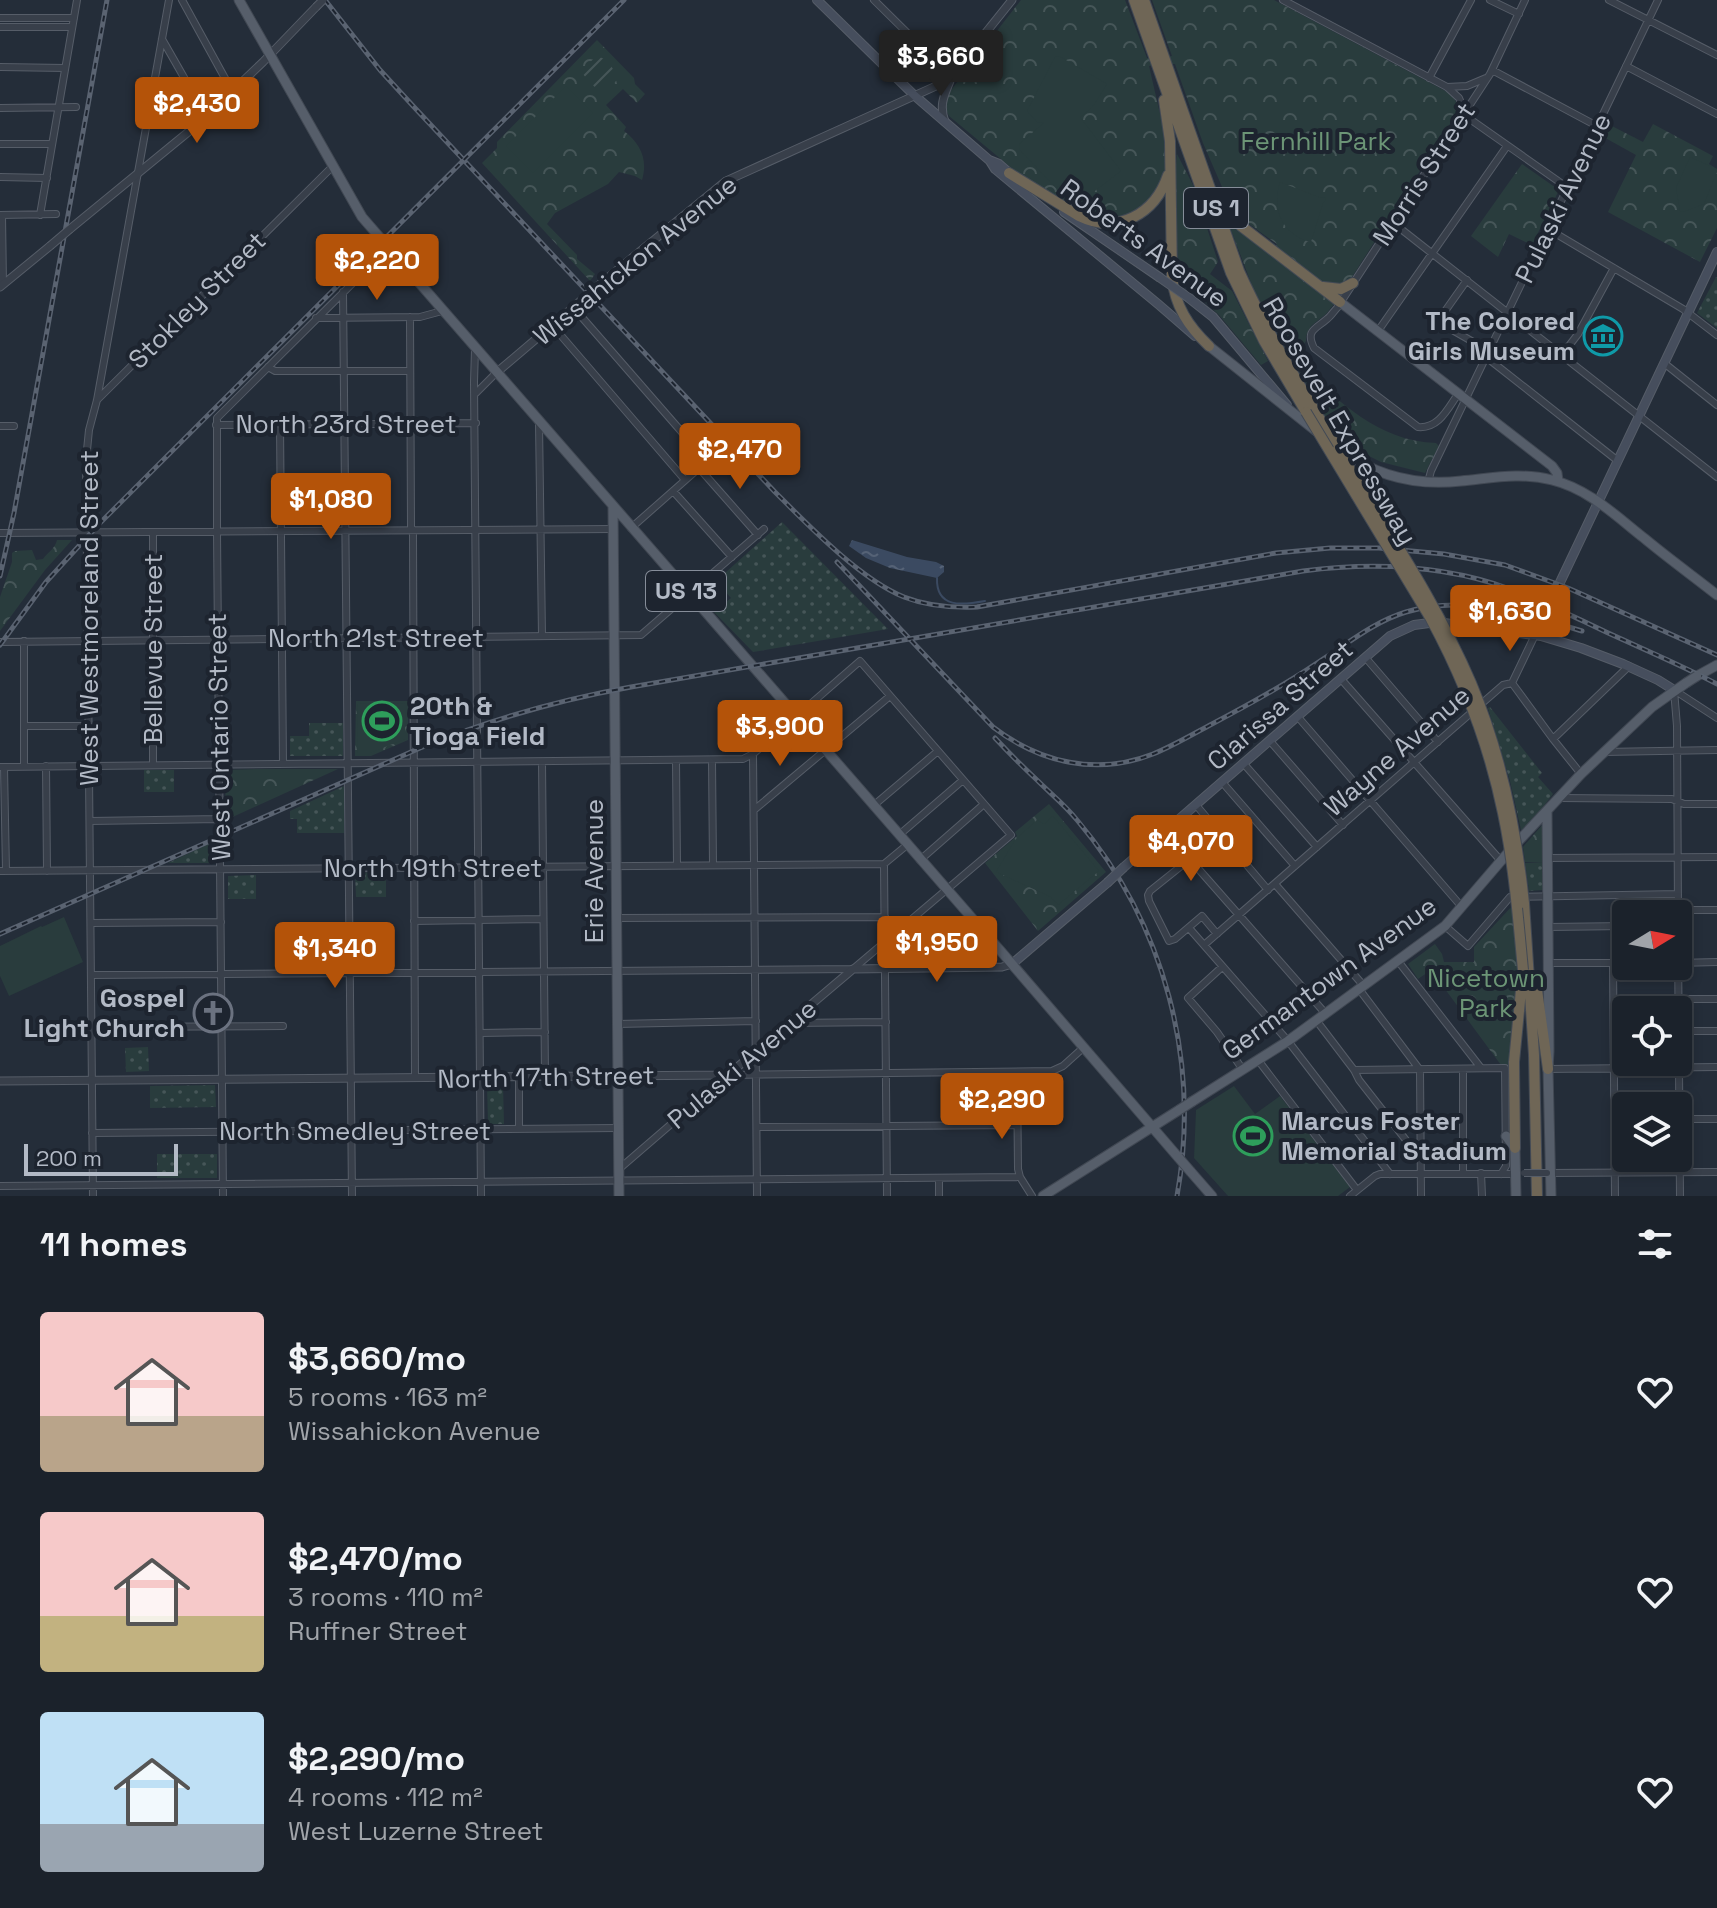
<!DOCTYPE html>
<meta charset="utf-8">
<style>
:root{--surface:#1b222b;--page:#242a33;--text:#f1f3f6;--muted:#a0a4a9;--line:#393f47;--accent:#b45309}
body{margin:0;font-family:"Space Grotesk",sans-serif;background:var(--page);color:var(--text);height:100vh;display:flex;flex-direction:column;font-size:30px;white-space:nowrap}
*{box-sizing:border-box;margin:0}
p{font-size:26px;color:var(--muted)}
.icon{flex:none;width:44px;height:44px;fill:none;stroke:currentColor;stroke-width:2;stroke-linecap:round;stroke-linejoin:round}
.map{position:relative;height:1196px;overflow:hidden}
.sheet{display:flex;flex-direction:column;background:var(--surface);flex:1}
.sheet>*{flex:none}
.needle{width:52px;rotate:80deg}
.buttons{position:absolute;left:1612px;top:900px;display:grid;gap:16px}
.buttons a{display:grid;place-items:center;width:80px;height:80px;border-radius:8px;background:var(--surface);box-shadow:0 4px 12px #0003,0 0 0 2px var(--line);font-size:40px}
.scale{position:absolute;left:24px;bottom:20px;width:154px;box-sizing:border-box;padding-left:8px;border:4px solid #b3bac6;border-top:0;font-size:22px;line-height:28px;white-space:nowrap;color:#b3bac6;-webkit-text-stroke:6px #1d242f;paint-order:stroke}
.price{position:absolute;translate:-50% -68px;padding:0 18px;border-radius:8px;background:var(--accent);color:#fff;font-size:26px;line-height:52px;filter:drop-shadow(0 2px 4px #0008)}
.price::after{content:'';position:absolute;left:50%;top:48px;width:24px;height:18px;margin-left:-12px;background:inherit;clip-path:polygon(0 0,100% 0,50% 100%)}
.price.active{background:#222;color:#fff}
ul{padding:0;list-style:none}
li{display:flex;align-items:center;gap:24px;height:200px;padding:0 40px}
li span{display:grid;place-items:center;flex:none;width:224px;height:160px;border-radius:8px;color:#555}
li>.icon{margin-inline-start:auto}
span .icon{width:96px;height:96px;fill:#fffc;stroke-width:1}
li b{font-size:34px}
h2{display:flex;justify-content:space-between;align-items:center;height:96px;padding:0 40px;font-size:34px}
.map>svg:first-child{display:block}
.grass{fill:url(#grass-dots)}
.forest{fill:url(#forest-crowns)}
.garden{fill:url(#garden-furrows)}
.pitch{fill:#293c3d}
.water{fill:url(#water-ripples)}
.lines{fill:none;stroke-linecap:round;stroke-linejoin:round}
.stream{stroke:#3b4a61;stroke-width:2}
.minor-casing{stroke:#565d68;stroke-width:8}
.tertiary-casing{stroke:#565d68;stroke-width:9}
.secondary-casing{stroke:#565d68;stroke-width:10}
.primary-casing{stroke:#414853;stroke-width:11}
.motorway-casing{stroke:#434a55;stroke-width:12}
.minor{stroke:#383f4a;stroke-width:6}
.tertiary{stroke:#383f4a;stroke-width:7}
.secondary{stroke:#464e5d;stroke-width:8}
.primary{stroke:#565e6a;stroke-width:9}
.motorway{stroke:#6f6656;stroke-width:10}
.rail-casing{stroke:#5a6371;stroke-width:5}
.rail{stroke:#1d242f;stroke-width:2;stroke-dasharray:6;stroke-linecap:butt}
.minor-bridge-casing{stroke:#565d68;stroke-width:8;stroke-linecap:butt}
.tertiary-bridge-casing{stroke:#565d68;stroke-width:9;stroke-linecap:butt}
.secondary-bridge-casing{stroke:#565d68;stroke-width:10;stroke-linecap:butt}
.primary-bridge-casing{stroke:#414853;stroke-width:11;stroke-linecap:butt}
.motorway-bridge-casing{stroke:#434a55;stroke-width:12;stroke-linecap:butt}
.minor-bridge{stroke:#383f4a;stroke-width:6}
.tertiary-bridge{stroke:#383f4a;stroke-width:7}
.secondary-bridge{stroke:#464e5d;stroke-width:8}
.primary-bridge{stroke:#565e6a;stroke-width:9}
.motorway-bridge{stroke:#6f6656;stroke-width:10}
.labels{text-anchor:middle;stroke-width:8;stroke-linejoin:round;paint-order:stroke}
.shield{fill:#1d242f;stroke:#868d99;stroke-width:2}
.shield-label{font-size:24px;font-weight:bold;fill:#b3bac6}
.park-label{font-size:26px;fill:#6c9576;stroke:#1d242f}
.street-label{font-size:26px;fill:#b3bac6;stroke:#1d242f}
.poi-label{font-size:26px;font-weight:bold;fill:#b3bac6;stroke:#1d242f;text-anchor:end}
</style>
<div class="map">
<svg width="1717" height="1196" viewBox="0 0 1717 1196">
<defs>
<pattern id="grass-dots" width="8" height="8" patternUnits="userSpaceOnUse" patternTransform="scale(2)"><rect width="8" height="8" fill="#293c3d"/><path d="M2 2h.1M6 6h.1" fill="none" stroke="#465658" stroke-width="1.8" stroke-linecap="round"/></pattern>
<pattern id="forest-crowns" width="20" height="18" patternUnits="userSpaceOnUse" patternTransform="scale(2)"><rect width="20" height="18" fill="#293c3d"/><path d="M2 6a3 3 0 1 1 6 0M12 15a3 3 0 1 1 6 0" fill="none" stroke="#465658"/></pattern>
<pattern id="garden-furrows" width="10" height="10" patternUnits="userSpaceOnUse" patternTransform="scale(2)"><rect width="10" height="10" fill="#293c3d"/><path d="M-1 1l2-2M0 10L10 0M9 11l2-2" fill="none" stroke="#465658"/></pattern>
<pattern id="water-ripples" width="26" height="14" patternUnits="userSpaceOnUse" patternTransform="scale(2)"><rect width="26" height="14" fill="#3b4a61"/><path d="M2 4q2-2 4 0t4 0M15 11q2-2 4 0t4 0" fill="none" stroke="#556276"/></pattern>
</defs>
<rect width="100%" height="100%" fill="#242d39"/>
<path class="grass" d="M1716 277 1717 278V328L1697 313Z
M782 522 888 629 753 652 714 612 731 598 716 581Z
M1490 707 1542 773 1538 777 1553 794 1522 834 1510 781 1488 708Z
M309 723H343V756H290V736H309Z
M144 770H174V792H144Z
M344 786V833H297V819H290V811Z
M213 842 214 863H168Z
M1525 863H1544L1543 890 1529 891Z
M386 872V897H356L355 873Z
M256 875V899H228V876Z
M148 1047 149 1071 126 1072 125 1048Z
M487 1084H503L504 1124H488Z
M215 1085 216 1107 150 1108V1086Z
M157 1154H217V1178H157Z"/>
<path class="forest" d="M1021 0H1125L1147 58 1172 56 1152 0H1274L1451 94 1456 102 1457 113 1350 280 1342 286 1324 284 1276 247 1277 244 1245 221 1226 196 1203 143 1175 64 1149 66 1163 127 1166 167 1157 195 1126 218 1094 220 1019 174 949 116 945 108 948 94Z
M597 40 634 78 635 84 645 94 637 103 623 89 606 105 626 127 624 131C641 144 648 160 642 180L635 176 619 172 608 184 555 213 547 224 577 255V259L595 274 590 281 482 163 497 148V142Z
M1606 123 1643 142 1653 124 1713 156 1709 164 1717 169V228L1700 262 1608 212 1636 155 1600 135Z
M1177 154 1193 185 1218 262 1210 274 1232 291 1268 361 1261 365 1219 315 1178 277 1175 177Z
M1522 164 1559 190 1532 245 1509 234 1498 257 1471 236Z
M1226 217 1334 304 1326 314 1311 326 1306 336V341L1293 362 1253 288Z
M1298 366C1341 401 1377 441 1436 443L1439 446 1425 473 1381 462 1357 450 1339 438 1331 429 1297 367Z
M57 540H72L45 570 0 631V597L12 562V553L15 551 32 550 36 560 43 559C48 552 55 549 57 540Z
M356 701H408V740L371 756H355Z
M256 769H338L226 820 225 770Z
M1049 804 1106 872 1038 931 985 863 1017 836 1015 832Z
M1544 823V863L1525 862 1523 847Z
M1513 905 1518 981 1511 1066 1501 1065 1431 970 1418 979 1408 964 1435 944 1442 954 1444 962H1474V947Z"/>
<path class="garden" d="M597 56 607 60 619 78 602 95 580 71Z"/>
<path class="pitch" d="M1059 56 1107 84C1099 96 1093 110 1080 117L1121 171 1087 197 1072 177 1056 188 1020 150 1019 144 1044 123 1037 122 1027 111 1055 57Z
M566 86 593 113 533 173 506 146Z
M1690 157 1717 169V172L1704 204 1683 212 1680 211 1676 188Z
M1280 182 1321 198 1325 197 1326 200 1323 203 1311 242C1283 235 1271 210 1280 182Z
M405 703V739L370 753H357L358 704Z
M1053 816 1099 871 1058 905 1051 897 996 872 1015 840 1037 820 1044 824Z
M64 917 83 962 9 996 0 976V946L41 926 42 927Z
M1234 1086 1255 1114 1280 1096 1350 1187 1338 1196H1228L1194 1158 1196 1110Z"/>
<path class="water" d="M852 540 907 557 936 562 944 566V572L937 578 890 568 866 558 849 546Z"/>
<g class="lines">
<path class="stream" d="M937 578C936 609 963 605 985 601"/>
<g class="minor-casing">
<path id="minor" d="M182 0 232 91
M874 0 952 77
M1283 0 1447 87 1459 98 1467 117 1568 188
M1490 0 1519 14
M1609 0 1717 55
M0 18H74
M0 27H72
M162 39 206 116
M1626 66 1717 114
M0 67 65 68
M1492 70 1597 126
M1429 78 1471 0
M1447 87 1467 86 1486 78
M0 108 76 107
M0 144H52
M0 177 47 178
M0 215 56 214
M2 215 3 284
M40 215 77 0
M1392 222 1717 477
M1548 229 1683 309 1717 335
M1467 280 1443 314V321L1447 327 1489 351
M343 292 352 1196
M573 307 707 461 631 528
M410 317 411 526 413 535 415 1078
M316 318 420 317 442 311
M552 325 685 480
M1378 331 1507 146
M475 349 474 382 481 1196
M1562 355 1578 334 1614 268
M1486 357 1618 461
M1664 363 1717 405
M268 367 275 371H409
M476 393 496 373
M1458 394C1448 408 1439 429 1418 427L1314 348C1305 330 1316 329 1327 319 1331 316 1334 311 1337 308L1490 74 1525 0
M97 400 332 167
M539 423 542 636
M280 424 283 764
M216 425 476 423
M0 426H14
M699 468 758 535
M1428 482 1431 471 1658 0
M673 491 732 557
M0 533 613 529
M153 533V765
M0 642 641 635 764 529
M1365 657 1438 742
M1341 679 1501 861
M1512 683 1553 739 1581 774
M1674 690 1677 726 1678 914
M1674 690 1717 718
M1298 717 1461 906
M24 726H89
M1553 739 1629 666
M1270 741 1343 825
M1603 752 1717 750
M753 754 757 1196
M676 761 677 865
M712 761 713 865
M542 762 545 1076
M1244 764 1317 847
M24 766V641
M46 766 47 871
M0 767 743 759 753 754 860 661 1011 835 853 969 91 975
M4 767 6 871
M1222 782 1295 866
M1559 798 1672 799 1684 804H1717
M1196 805 1268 890
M873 806 938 751
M754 810 890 696
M90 821 220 819
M1166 832 1325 1013
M899 835 963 780
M1548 858 1717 857
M1190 859 1150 891 1148 895 1149 901 1169 941 1175 939 1202 916 1217 934
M920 860 984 804
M884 864 887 1196
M0 871 884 864 907 845
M1275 884 1363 985
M1678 910H1717
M616 918 885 917
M414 921 543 919
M91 923 221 922
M1445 926 1468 946 1510 897 1678 894
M1548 927 1626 926
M1189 928 1288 1041 1390 1174
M1678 942 1680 1196
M1204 945 1503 685 1512 683 1535 635
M1398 961 1481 1068
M1549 963H1626
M1613 963 1615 1196
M1678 963 1717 962
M1222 967 1188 998 1217 1032 1243 1070
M1359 989 1420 1070 1421 1196
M1678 999H1717
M1316 1020 1354 1070 1359 1080 1420 1158
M790 1023 886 1022
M617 1024 756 1021
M91 1027 283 1026
M1679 1031H1717
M480 1033 545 1032
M1614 1034H1626
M1258 1060 1357 1190
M1463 1069V1173
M1548 1069 1717 1067
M1354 1070 1505 1068 1506 1166 1501 1174
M1017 1072 1018 1169 1020 1177 1032 1196
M519 1077V1129
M1615 1102H1679
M1679 1119H1717
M757 1127 1017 1125
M92 1133 618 1128
M619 1169 728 1075 1052 1071 1063 1066 1083 1048
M1481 1173 1482 1196
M1547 1173 1717 1172
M939 1179V1196
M0 1186 1020 1177
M93 1196 86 460 89 430 97 400 169 0
M223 1196 217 532V418L388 248
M1350 1196 1375 1176 1380 1174H1516"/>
</g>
<g class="tertiary-casing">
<path id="tertiary" d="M945 122C939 105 944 96 950 81
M70 229 198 124 263 62 316 7
M599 285 726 181 947 81 1012 0
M0 287 50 246
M496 373 576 305
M0 1081 728 1075 853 969 1002 967 1012 964"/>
</g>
<g class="secondary-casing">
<path id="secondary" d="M817 0 915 96 989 160 999 164 1014 177
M990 161 995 169 1158 304 1195 336
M1064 212 1159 277
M1189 298 1213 317 1287 405
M1535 635 1717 252
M1124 867 1390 636 1414 625 1437 622 1541 636 1581 648 1623 664 1658 680 1674 690
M1012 964 1107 883"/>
</g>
<g class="primary-casing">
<path id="primary" d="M239 0 362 217 1005 956 1178 1157
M1340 302 1552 466 1557 473 1558 481
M1209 346 1316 431
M1340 450C1376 476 1418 486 1461 481 1493 478 1521 472 1552 480 1589 489 1616 516 1644 538 1668 558 1693 576 1717 595
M613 507 619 1196
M1697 676 1717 665
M1547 811 1549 1051 1548 1069 1551 1196
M1193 1101 1288 1041 1445 926 1512 848 1581 774 1652 707 1686 683
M1506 1136 1515 1148 1516 1196
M1191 1172 1212 1196
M1043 1196 1179 1110"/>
</g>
<g class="motorway-casing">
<path id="motorway" d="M1134 0 1231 273 1264 341 1306 412
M1144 0 1239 271C1267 333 1303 391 1338 449
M1164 100 1170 141 1172 277C1175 306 1188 326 1209 346
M1009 173 1079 216C1118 235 1155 214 1168 175
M1216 194 1228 212 1241 226 1340 302
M1323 287 1341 289 1353 283
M1524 903 1534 1055 1537 1196
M1536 983 1548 1069
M1515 1148 1514 1062 1523 970"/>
</g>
<use href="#minor" class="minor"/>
<use href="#tertiary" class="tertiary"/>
<use href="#secondary" class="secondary"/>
<use href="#primary" class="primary"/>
<use href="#motorway" class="motorway"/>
<g class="rail-casing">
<path id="rail" d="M325 0 380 70 414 107 775 492C809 526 860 579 904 597 927 606 952 608 977 607L1276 553 1330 548H1379L1444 554 1505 565 1568 588 1717 655
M837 562 993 727C1040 763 1097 776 1153 754 1173 746 1193 734 1212 724 1248 705 1283 686 1317 663 1346 645 1373 622 1406 612 1448 599 1490 606 1532 616
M0 576 14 513 107 0
M1552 622 1582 631
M0 645 46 582 99 524 624 0
M995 738C1009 753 1023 767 1038 781 1051 794 1065 805 1077 820 1165 924 1201 1062 1177 1196
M0 934 420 748C489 720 558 700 631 687L1303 571C1373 562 1444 565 1510 589 1543 601 1574 617 1606 632 1643 649 1681 665 1717 684"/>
</g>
<use href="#rail" class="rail"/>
<g class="minor-bridge-casing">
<path id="minor-bridge" d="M1524 1173H1547"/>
</g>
<g class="tertiary-bridge-casing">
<path id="tertiary-bridge" d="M316 7 323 0
M50 246 70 229
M576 305 599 285"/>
</g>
<g class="secondary-bridge-casing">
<path id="secondary-bridge" d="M1159 277 1189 298
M1107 883 1124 867"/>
</g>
<g class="primary-bridge-casing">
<path id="primary-bridge" d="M1686 683 1697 676
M1179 1110 1193 1101
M1178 1157 1191 1172"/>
</g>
<g class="motorway-bridge-casing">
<path id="motorway-bridge" d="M1306 412 1431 619C1464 680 1489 745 1503 813 1514 865 1518 918 1523 970
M1338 449C1384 526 1436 601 1471 683 1501 754 1516 827 1524 903"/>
</g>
<use href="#minor-bridge" class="minor-bridge"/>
<use href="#tertiary-bridge" class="tertiary-bridge"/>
<use href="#secondary-bridge" class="secondary-bridge"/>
<use href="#primary-bridge" class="primary-bridge"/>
<use href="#motorway-bridge" class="motorway-bridge"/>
</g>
<defs>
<g id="museum-ring" transform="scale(2)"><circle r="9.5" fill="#1d242f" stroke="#0f9aa8" stroke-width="1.5"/><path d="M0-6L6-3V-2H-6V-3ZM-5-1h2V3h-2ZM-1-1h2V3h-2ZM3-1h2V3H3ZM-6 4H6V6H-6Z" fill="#0f9aa8"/></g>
<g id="stadium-ring" transform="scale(2)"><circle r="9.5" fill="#1d242f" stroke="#2e9e5b" stroke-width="1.5"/><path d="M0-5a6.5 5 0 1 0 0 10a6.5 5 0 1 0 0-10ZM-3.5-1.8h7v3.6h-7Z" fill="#2e9e5b"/></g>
<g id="church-ring" transform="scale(2)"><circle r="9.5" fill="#1d242f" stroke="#6b7280" stroke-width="1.5"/><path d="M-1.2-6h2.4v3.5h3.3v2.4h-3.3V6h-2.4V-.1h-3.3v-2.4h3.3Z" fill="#6b7280"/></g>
</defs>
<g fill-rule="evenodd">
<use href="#museum-ring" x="1603" y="336"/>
<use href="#stadium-ring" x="382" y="721"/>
<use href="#church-ring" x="213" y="1013"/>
<use href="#stadium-ring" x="1253" y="1136"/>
</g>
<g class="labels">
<g class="shield">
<rect x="1184" y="188" width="64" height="40" rx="6"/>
<rect x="646" y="571" width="80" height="40" rx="6"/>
</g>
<g class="shield-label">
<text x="1216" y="216">US 1</text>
<text x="686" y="599">US 13</text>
</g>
<g class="park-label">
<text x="1316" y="150">Fernhill Park</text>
<text x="1486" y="987">Nicetown<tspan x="1486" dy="30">Park</tspan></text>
</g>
<g class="street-label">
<text transform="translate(1424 174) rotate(-57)" y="9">Morris Street</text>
<text transform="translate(1563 198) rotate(-64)" y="9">Pulaski Avenue</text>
<text transform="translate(1144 243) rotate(36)" y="9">Roberts Avenue</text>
<text transform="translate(635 260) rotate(-39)" y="9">Wissahickon Avenue</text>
<text transform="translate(197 300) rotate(-45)" y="9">Stokley Street</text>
<text transform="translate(1340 421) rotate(60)" y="9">Roosevelt Expressway</text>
<text x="346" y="433">North 23rd Street</text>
<text transform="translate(89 618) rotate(-90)" y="9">West Westmoreland Street</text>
<text x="376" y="647">North 21st Street</text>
<text transform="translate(153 649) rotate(-90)" y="9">Bellevue Street</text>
<text transform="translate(1280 705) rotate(-41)" y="9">Clarissa Street</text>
<text transform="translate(219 737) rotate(-91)" y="9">West Ontario Street</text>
<text transform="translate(1397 751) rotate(-41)" y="9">Wayne Avenue</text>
<text x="433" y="877">North 19th Street</text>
<text transform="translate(594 871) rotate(-90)" y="9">Erie Avenue</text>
<text transform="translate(1329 978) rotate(-36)" y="9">Germantown Avenue</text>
<text transform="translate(742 1064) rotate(-40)" y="9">Pulaski Avenue</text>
<text transform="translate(546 1077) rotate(-1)" y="9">North 17th Street</text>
<text x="355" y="1140">North Smedley Street</text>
</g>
<g class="poi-label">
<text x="1575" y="330">The Colored<tspan x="1575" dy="30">Girls Museum</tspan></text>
<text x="410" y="715" text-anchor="start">20th &amp;<tspan x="410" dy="30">Tioga Field</tspan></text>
<text x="185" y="1007">Gospel<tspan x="185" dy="30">Light Church</tspan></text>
<text x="1281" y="1130" text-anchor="start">Marcus Foster<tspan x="1281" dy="30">Memorial Stadium</tspan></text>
</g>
</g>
</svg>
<div class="buttons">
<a><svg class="needle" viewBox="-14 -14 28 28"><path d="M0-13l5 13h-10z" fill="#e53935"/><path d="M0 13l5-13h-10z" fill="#a0a4a9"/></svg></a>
<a><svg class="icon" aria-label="locate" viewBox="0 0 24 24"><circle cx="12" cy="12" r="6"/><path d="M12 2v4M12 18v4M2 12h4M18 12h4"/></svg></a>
<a><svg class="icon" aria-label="layers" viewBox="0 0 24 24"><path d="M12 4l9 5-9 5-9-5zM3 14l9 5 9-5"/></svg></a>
</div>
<div class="scale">200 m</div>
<b class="price active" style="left:941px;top:98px">$3,660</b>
<b class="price" style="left:197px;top:145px">$2,430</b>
<b class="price" style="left:377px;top:302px">$2,220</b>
<b class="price" style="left:740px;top:491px">$2,470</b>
<b class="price" style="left:331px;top:541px">$1,080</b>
<b class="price" style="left:1510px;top:653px">$1,630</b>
<b class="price" style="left:780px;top:768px">$3,900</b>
<b class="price" style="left:1191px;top:883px">$4,070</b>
<b class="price" style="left:937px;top:984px">$1,950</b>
<b class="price" style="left:335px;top:990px">$1,340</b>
<b class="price" style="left:1002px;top:1141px">$2,290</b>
</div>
<section class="sheet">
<h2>11 homes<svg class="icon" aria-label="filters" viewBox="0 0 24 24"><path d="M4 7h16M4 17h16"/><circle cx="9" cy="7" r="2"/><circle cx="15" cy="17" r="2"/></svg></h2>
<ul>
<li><span style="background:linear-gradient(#f6c9c9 65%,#b9a48a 0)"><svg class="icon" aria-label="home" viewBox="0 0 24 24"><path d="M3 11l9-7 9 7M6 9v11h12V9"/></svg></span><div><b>$3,660/mo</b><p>5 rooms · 163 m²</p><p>Wissahickon Avenue</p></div><svg class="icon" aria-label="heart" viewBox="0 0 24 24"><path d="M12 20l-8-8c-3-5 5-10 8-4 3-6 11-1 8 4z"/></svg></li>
<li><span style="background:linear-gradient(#f6c9c9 65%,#c2b280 0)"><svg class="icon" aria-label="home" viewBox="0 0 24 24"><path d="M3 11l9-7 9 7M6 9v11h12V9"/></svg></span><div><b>$2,470/mo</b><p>3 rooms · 110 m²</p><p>Ruffner Street</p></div><svg class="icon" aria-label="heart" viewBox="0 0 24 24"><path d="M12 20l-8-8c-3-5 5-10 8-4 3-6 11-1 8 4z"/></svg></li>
<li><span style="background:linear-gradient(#bfe0f5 70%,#9aa5b1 0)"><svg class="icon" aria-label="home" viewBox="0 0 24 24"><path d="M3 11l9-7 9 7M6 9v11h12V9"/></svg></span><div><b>$2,290/mo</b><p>4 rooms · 112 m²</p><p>West Luzerne Street</p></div><svg class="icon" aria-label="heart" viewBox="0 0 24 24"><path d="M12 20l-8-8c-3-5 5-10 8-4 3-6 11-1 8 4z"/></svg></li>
</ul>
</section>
